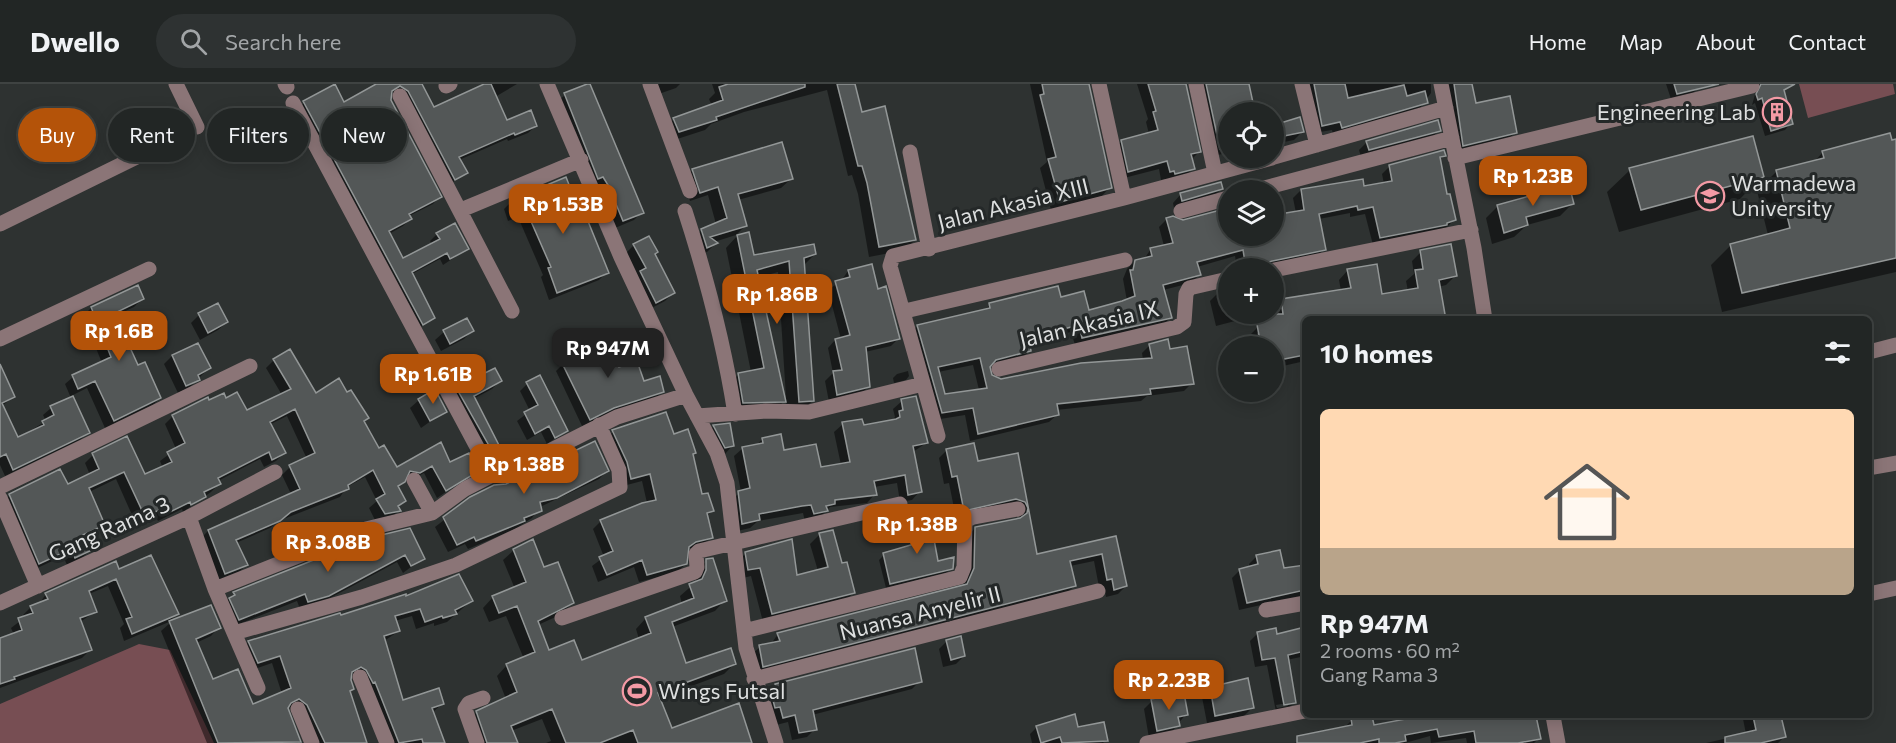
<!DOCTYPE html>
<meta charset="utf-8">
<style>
:root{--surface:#222625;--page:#2e3232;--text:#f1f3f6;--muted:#a2a5a7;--line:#3f4342;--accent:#b45309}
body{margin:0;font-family:Commissioner,sans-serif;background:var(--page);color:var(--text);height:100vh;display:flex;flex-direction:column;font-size:22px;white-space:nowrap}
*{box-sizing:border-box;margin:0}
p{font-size:20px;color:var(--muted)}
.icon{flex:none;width:33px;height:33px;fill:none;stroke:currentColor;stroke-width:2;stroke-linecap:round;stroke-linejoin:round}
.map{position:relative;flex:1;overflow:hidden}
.sheet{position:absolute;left:1302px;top:232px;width:570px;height:402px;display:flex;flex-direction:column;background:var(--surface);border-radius:9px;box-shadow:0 3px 15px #0003,0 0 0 2px var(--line)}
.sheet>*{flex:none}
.banner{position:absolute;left:18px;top:24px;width:570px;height:54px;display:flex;gap:12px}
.controls{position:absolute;left:1218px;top:18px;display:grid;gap:12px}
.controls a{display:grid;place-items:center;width:66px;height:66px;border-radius:50%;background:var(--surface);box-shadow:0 3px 15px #0003,0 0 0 2px var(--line);font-size:30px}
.price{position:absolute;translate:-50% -51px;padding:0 14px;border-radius:12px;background:var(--accent);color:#fff;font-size:20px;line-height:39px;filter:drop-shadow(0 2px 3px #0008)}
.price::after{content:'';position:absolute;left:50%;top:36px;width:18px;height:14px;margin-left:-9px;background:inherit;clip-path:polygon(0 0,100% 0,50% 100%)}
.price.current{background:#222;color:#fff}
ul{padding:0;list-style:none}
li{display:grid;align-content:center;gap:12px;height:318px;padding:0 18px}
li span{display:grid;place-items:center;height:186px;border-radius:9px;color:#555}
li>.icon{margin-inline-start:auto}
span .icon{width:108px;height:108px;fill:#fffc;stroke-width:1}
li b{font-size:26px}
h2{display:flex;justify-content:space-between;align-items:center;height:72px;padding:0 18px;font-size:26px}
.tag{padding:0 21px;border-radius:27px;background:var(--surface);box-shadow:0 3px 15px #0003,0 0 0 2px var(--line);font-size:21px;line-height:54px}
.tag.current{background:var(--accent);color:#fff}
header{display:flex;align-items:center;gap:36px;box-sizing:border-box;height:84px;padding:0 30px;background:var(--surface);border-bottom:2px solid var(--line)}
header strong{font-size:28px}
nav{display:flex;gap:33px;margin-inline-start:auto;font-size:21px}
.search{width:420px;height:54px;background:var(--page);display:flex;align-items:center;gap:15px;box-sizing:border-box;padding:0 21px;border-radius:33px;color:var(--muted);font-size:22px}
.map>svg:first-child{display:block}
.green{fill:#774e53}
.shadow{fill:#0007;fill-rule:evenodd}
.building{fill:#535757;stroke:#939797;stroke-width:1.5;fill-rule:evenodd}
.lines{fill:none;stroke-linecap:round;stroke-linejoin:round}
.minor{stroke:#8b7577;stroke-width:15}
.labels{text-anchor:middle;stroke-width:6;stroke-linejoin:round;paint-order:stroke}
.poi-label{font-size:22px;fill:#dddfdf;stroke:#242828;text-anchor:start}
.street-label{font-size:22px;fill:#dddfdf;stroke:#242828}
</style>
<header>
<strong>Dwello</strong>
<div class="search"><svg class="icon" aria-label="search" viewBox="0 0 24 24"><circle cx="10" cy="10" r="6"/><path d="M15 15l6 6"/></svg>Search here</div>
<nav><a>Home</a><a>Map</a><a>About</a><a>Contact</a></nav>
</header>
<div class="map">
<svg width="1896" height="659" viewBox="0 0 1896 659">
<rect width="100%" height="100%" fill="#2e3231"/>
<path class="green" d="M1799 0H1893L1895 10 1808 34Z
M139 560 170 566 214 659H0V620Z"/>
<path class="shadow" d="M380 0H420L434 25 487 0H517L495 13 506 38 536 42 528 49 508 57 507 55 459 76 466 89 447 102 401 14 393 9 389 11 440 112 433 120 409 132 410 135 403 142 389 150 403 176 432 160 430 157 437 150 467 165 443 181 440 175 412 190 433 234 415 247 297 26 304 19 343 20Z
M643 0H680L676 4 650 13Z
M712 0H853L861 30 915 156 905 166 869 173 858 110 852 91 848 92 827 6 744 28 711 40 705 46 668 58 664 45 674 35 712 22 709 15 715 9Z
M1030 0H1088L1110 103 1102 112 1051 126 1040 84 1047 78Z
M1137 0H1185L1199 68 1191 76 1193 84 1185 93 1167 98 1166 95 1161 96 1159 85 1120 95 1113 66 1122 57 1149 50 1146 38 1148 35Z
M1192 0 1248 3 1253 28H1228V69L1212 72Z
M1303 0H1431V9L1418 27 1333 51 1332 46 1314 49Z
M1437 0H1470L1475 21 1515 49 1506 57 1455 70Z
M1666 0H1697L1698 4 1692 10 1671 15Z
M1750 0H1781L1791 39 1785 46 1765 52 1755 19 1752 21 1756 7Z
M565 11 642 128 634 136 615 144 557 18Z
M1299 35 1302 48 1294 56 1274 60V42Z
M1439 46 1431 55 1361 73 1359 66 1367 58Z
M1896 56V188L1722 228 1711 181 1731 161 1768 151 1757 107 1777 87 1813 79 1823 68Z
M1444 71 1439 76 1445 112 1454 136 1446 144 1373 161 1365 130 1350 133V129L1319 135 1324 165 1316 173 1263 184H1237L1235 172 1197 183 1199 191 1191 199 1163 206 1170 234 1162 242 1075 261 1071 248 1028 259 1030 266 1022 274 988 283 990 292 1001 296 1143 276 1142 269 1150 261 1168 267 1192 299 1184 307 1147 312 1141 317 1056 326 1057 331 1049 338 970 357 965 331 934 336 910 250 918 242 983 228 990 221 1060 215 1088 227 1127 217 1123 195 1127 185 1135 177 1144 175 1151 165 1164 162 1159 143 1167 135 1183 138 1228 127V152H1274V132L1296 129 1293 114 1301 106 1363 104 1384 100 1382 90 1390 82ZM973 281 979 306 944 311 938 288Z
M693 86 791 95 781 104 738 116 745 142 736 151 714 158 716 159 707 168 697 172 692 156 702 146 716 140 708 111 690 117 683 96Z
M1630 86 1762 92 1740 115 1619 148 1607 108Z
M565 95 607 188 599 196 549 216 541 193 543 191 518 133 508 137 504 125 512 117Z
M1221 105 1213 113 1174 124 1173 119 1181 110Z
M1573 119 1560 132 1527 141 1514 153 1492 160 1486 134 1498 122Z
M737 152 753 173 815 170 803 182 813 316 801 328 787 329 778 188 757 194 784 317 773 329 731 330 727 302 738 291 751 288 726 164Z
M634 161 673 209 665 217 648 226 626 169Z
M1421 168 1455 192 1446 201 1305 236V277L1274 284V262H1262L1260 249H1257L1259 262H1250L1248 253 1258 243 1274 241V224L1281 216 1341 207 1339 196 1348 186 1381 212 1408 207 1406 197 1414 190 1412 177Z
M848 187 877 206 899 254 891 262 865 268 869 302 861 310 829 318 825 297 833 289 828 264 835 256 841 255 828 206 841 197Z
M137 203 142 215 134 223 117 231 116 237 138 283 160 314 152 322 105 344 87 304 71 312 88 348 80 356 5 392 0 381V285L13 313 2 322 17 355 46 337 43 331 51 324 71 314 65 300 73 293 102 279 83 232 91 224Z
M1228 206V230H1242L1235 237 1216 242 1210 217 1218 209Z
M199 231 227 238 218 246 200 256 191 239Z
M466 236 472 247 464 255 441 267 435 256 444 248Z
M596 253 618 285 663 307 655 315 605 331 582 342 556 287 563 280 590 267 588 260Z
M197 261 209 284 190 303 178 309 164 280 172 272Z
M274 276 315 311 347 310 367 334 363 338 378 366 396 385 440 360 450 381 477 387 437 414 424 389 411 396 404 395 397 403 405 417 397 424 399 426 391 434 376 438 369 424 377 417 365 393 347 403 340 413 281 436 270 444 236 459 246 481 238 489 217 497 200 455 208 447 291 410 282 391 290 383 307 375 287 332 269 341 284 369 276 377 264 383 260 375 218 397 219 400 211 408 183 428 182 425 158 437 155 431 136 440 116 395 89 408 104 440 96 448 83 454 89 467 81 475 67 481 63 472 31 487 2 419 10 411 67 402 90 391 85 379 93 371 127 354 144 392 162 382 160 377 176 365 165 340 173 332 209 318 225 316 247 328 282 311 266 284Z
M908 287 909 292 906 296 894 299 893 294 897 290Z
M484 291 500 297 492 305 473 315 506 377 491 388 442 300 450 292Z
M527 300 567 346 547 360 541 348 527 356 517 337 530 327 520 307Z
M419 316 445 327 421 344 410 324Z
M902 317 926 359 913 368 920 407 912 416 900 418 897 399 874 403 875 410 867 419 830 423 818 435 805 438 803 429 758 437 750 444 733 448 730 417 741 408 734 372 743 364 756 362 762 355 820 385 841 381 834 348 843 340 863 343 891 337 895 333 893 325Z
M714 342 733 361 725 370 706 350Z
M613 348 673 352 701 412 712 427 706 433 711 453 703 461 687 465 686 480 677 488 639 498 634 483 598 498 592 482 604 473 593 445 601 437 647 419 642 397 623 402 605 356Z
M947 366 976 379 1016 371 1036 471 1115 454 1126 502 1118 510 1106 513 1104 502 1099 503 1094 477 1070 482 1074 502 1066 510 756 590 752 570 760 563 771 560 778 550 962 503 966 493 967 453 975 444 1020 436 1017 426 1008 423 956 434 949 399 944 400 939 374Z
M607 387 599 395 540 423 532 434 515 445 468 465 465 460 448 468 435 443 471 415 507 401Z
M916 427 937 479 951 484 946 489 886 504 879 476 884 471 916 461 911 432Z
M820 450 841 481 853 509 844 518 763 538 751 492 739 495 736 479 746 469 796 492 818 487 810 460ZM819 455H822L832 489 829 490Z
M369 456 423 474 403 489 397 478 319 520 300 525 297 517 231 543 226 517 234 510Z
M514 466 543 485 572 519 562 530 538 541 549 568 581 578 639 555 636 545 646 534 682 520 680 512 696 498V487L707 477 725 516 715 527 672 543 685 581 735 579 724 590 659 614 671 646 751 659H546L551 657 542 635 511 647 516 659H474L466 639 477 628 506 615 497 592 507 581 524 575 506 532 489 538 483 524 493 513 515 505 503 476Z
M1257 472 1283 486 1305 482V518L1287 515 1239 526 1232 494 1240 486 1249 484V480Z
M118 487 177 530 169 538 124 557 120 544 124 540 108 502 89 510 95 528 80 538 90 566 82 574 0 604V556L14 551 11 544 24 534 23 531 31 523 39 520 46 510Z
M406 514 471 517 447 538 434 542V539L416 545 412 532 395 537 399 547 384 557 402 618 442 620 432 629 444 659H388L357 593 350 592 353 605 349 609 365 659H311L299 629 290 623 287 624 298 659H207L161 547 170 539 219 543 211 552 196 559 212 597 252 622 282 610 272 579 249 587 240 566 249 558Z
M1305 545V572L1287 576 1295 618 1287 626 1276 628 1267 581 1255 583 1250 557 1258 549 1276 551ZM1288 619V622L1277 624 1276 621Z
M947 557 964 572 956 580 943 583 939 565Z
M920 597 912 605 812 631 815 645 807 653 792 656 788 638 776 641 768 609 776 601Z
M1211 605 1252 624 1244 632 1207 639 1202 613Z
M1152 617 1186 630 1170 650 1149 654 1144 625Z
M1371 632 1373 643 1400 638 1410 632H1535L1539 654 1534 659H1467L1466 654 1431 659 1430 652 1405 659H1294L1344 644 1352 636Z
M1746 632H1779L1784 653 1778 659H1706L1746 650 1743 635Z
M1037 643 1077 645 1106 656 1103 659H1032L1030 650Z"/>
<path class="building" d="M335 0 344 18 376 0H422L434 23 484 0H491L507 36 531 26 537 42 515 51 514 49 459 73 468 89 455 96 408 7 400 2 392 7 391 16 442 113 409 130 412 135 389 147 403 174 440 155 436 149 455 139 469 165 450 175 447 169 412 188 435 234 423 241 303 17Z
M587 0H590L644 129 623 137 608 101 603 93 598 95 564 9Z
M728 0H805V3L716 33 717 36 679 48 673 34 723 16 719 3Z
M837 0H855L862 28 885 22 916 156 879 163 867 99 862 82H858Z
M1042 0H1089L1112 104 1060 118 1048 75 1056 73 1040 11 1044 10Z
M1148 0H1186L1201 68 1191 70 1195 85 1175 90 1174 87 1170 88 1167 77 1128 88 1121 56 1158 46 1153 28 1156 27Z
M1206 0H1249L1255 28H1228V63L1220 65Z
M1314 0H1345L1348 14 1404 1 1407 12 1425 7 1428 19 1342 44 1340 38 1322 42Z
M1454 0H1472L1476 19 1510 12 1517 49 1463 62Z
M1674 0H1719L1677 10Z
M1761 0H1795L1784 6 1793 40 1771 47 1762 14 1758 16 1756 10Z
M1300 33 1304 48 1274 54V41Z
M1438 36 1441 47 1369 66 1366 57Z
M1890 49 1892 56 1896 55V174L1742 209 1730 160 1790 144 1776 86 1824 74 1822 67Z
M1753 52 1764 93 1641 126 1629 84Z
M782 58 793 95 738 110 747 142 710 153 718 159 707 164 701 145 727 134 718 103 700 109 692 85Z
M1444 66 1446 72 1440 73 1447 110H1450L1456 136 1447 139V141L1380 154 1373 123 1358 126 1357 122 1319 130 1326 166 1263 179 1264 184H1246L1243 166 1197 178 1201 191 1163 201 1172 234 1082 254 1079 241 1029 254 1031 267 996 276 990 283 992 291 1001 295 1081 279 1152 274 1149 260 1168 255 1170 265 1187 262 1194 300 1150 305 1151 310 1057 320 1059 331 978 350 973 324 942 329 917 241 990 224 989 219 1058 202 1061 213 1084 207 1089 226 1122 217 1135 212 1130 186H1133L1135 176 1152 172 1150 164 1173 159 1166 134 1173 132 1183 136 1228 124V152H1274V131L1304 126 1301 105 1363 95 1364 102 1392 97 1389 81ZM980 274 987 304 945 310 938 283Z
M566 93 577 121 581 120 609 189 557 209 548 184 551 183 526 126 517 130 511 116Z
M1221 98 1223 105 1182 117 1180 109Z
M1569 101 1574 120 1526 133 1528 141 1504 149 1497 121Z
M749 148 754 171 814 160 816 170 804 174 814 317 799 318 789 177 757 186 786 318 743 319 738 289 764 284 737 151Z
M649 152 658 168 655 170 675 209 656 219 640 187 646 184 633 160Z
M1451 160 1457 192 1439 196 1446 236H1305V271L1274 277V262H1261L1255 230H1283L1281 215 1351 204 1347 185 1377 180 1382 210 1418 204 1415 186 1423 185 1420 166Z
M872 180 878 205 886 202 900 255 866 263 870 303 837 311 833 287 842 286 835 255 850 251 835 197 850 193 848 186Z
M138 201 144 215 117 228 120 235 118 237 138 281 145 278 161 314 114 337 95 297 78 305 72 291 111 273 91 223Z
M218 219 228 238 208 249 198 229Z
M467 234 474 247 450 260 443 246Z
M608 248 619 283 637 277 644 297 660 292 664 308 614 324 590 336 562 279 598 261 595 252Z
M198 259 211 284 198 291 200 296 186 302 172 271Z
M290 265 316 309 339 294 347 308 351 306 369 334 364 337 379 364 384 361 397 383 441 358 450 378 469 369 479 387 446 407 432 382 420 389 410 387 405 398 398 402 406 417 398 422 401 427 385 430 376 415 385 410 373 386 348 401 349 405 291 428 280 437 236 456 248 481 225 490 208 446 300 405 289 381 315 369 295 325 270 338 286 369 272 376 269 368 218 394 221 400 204 408 206 413 191 421 190 418 166 430 163 424 145 433 124 388 89 404 105 441 83 451 90 467 75 474 71 465 39 480 9 410 60 385 68 400 99 385 92 369 127 352 145 390 172 378 167 368 185 359 172 331 208 313 209 316 224 309 226 314 237 308 247 326 291 305 273 275Z
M480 279 485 289 495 284 502 297 474 312 507 377 500 381 449 291 460 285 462 289Z
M0 280 15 313 2 319 18 353 44 341 42 337 54 331 50 322 73 312 90 349 13 386 6 370 0 373Z
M540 291 568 347 555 354 549 342 535 350 524 328 538 321 526 298Z
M435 305 447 328 430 337 418 315Z
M916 312 928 359 913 362 922 408 908 411 905 391 874 397 877 411 835 416V420L826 422 828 427 814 430 811 421 802 422 759 430 760 436 742 440 738 407 750 404 742 363 763 359 762 354 781 350 784 366 816 360 821 383 850 378 842 338 862 335 864 341 896 335 900 333 899 327 903 326 901 315Z
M666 328 674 350 688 345 696 369 693 370 702 410 708 409 714 427 707 429 713 454 696 458 689 463 687 480 647 491 642 476 607 491 599 473 613 467 600 436 642 419 656 416 650 390 631 395 627 378 612 346Z
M730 339 734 362 725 364 713 341Z
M595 357 609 387 557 414 540 418 542 427 524 434 525 437 476 457 474 453 457 461 443 433 470 413 494 401 506 400Z
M974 359 978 377 1018 369 1037 470 1116 452 1127 502 1114 506 1112 495 1107 496 1102 470 1070 477 1076 502 763 583 759 561 780 557 777 549 967 500 974 484 975 443 1020 434 1027 429 1028 424 1025 418 1016 415 964 427 957 392 952 393 946 365Z
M928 423 938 477 954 473 953 485 890 500 883 469 921 458 915 425Z
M410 444 425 475 411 482 405 471 329 512 308 518 305 510 239 536 229 514 235 511 233 508 369 454Z
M833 446 842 479 847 478 855 509 772 530 760 484 748 486 745 468 792 455 797 491 828 483 819 449Z
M533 455 544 483 558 478 574 519 538 537 549 566 574 556 582 576 651 549 645 533 694 514 689 500 702 495 706 486V475L713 474 727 517 672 538 686 579 731 564 736 580 658 609 672 644 739 619 752 659H638L633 646 600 659H566L552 625 511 642 518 659H487L476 627 517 608 506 580 535 568 517 522 499 529 492 512 526 498 513 465Z
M1280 466 1284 484 1305 481V506L1247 519 1239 485 1258 480 1256 471Z
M151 471 179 530 132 550 126 535 132 533 116 495 89 507 97 528 80 534 92 566 14 593 15 595 0 600V554L22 546 18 534 33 529 30 522 48 515 45 509 116 477 119 485Z
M459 490 473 517 455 526 457 530 443 534 442 532 425 538 420 525 395 532 400 547 384 552 403 616 439 604 444 620 432 624 445 659H423L422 655 399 659 375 598 373 599 366 586 361 583 352 588 351 596 354 605 350 607 367 659H325L307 621 299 615 291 619 288 624 301 658 218 659 169 537 211 521 221 544 196 555 213 595 238 585 253 620 291 604 280 572 258 579 248 557 340 529 341 531 406 510V512Z
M1305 543V567L1288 571 1296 619 1284 621 1275 574 1262 576 1257 548 1276 544 1277 550Z
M961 552 965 572 951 576 946 556Z
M915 564 922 598 813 626 817 646 799 649 795 631 783 634 780 623 775 624 771 609 777 607 775 600Z
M1248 594 1254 624 1215 632 1210 603Z
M1184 609 1188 631 1178 633 1180 642 1157 647 1151 615Z
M1075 630 1078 643 1104 638 1108 657 1062 659 1060 653 1041 659 1036 642Z
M1365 632H1372L1374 641 1406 635 1405 632H1536L1541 655 1518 659H1476L1474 647 1439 653 1437 645 1405 651 1406 657 1395 659H1379V655L1360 659H1297V652L1352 641 1351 634Z
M1753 632H1781L1786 653 1761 659H1725V653L1756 646Z"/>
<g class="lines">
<path class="minor" d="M176 0 197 43
M285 0 287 3
M547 0 621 173 686 311 717 369 727 399 746 564 776 659
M650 0 690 107
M1099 0 1124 114
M1196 0 1215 89
M1302 0 1317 61
M1441 0 1474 164 1485 236
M446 2 450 0
M400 12 512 227
M293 19 492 391
M910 68 929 165
M1274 73 1446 24
M1455 74 1752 2
M1257 106 1452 54
M461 126 581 76
M685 127C707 195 724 259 735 330
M1181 127 1228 114
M0 140 161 61
M1274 186 1471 146
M905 227 1125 176
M0 255 149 185
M1869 268 1896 261
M999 285 1177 243 1184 238 1186 210 1189 204 1228 195
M697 332 766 327 809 328 923 300
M938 352 890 182 893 172 1124 114 1272 74
M1869 384 1896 379
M492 391H502L617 333 686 311
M414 396 432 429
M0 403 250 282
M0 414 38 502
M189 433 215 505 258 604
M215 505 366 445 432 429 465 405 492 391
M1869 510 1896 504
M0 519 189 433 275 388
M1266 526 1305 519
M562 534 695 488 697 483 696 470 699 467 900 420
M744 547 960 493 964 483 965 437 973 433 1018 425
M234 549 362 513 456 481 620 403 619 386 599 341
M360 593 387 659
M754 595 1098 507
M298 625 312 659
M1553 632 1558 659
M477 659 465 625 469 619 483 614
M1147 659 1305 627"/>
</g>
<defs>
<g id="building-ring" transform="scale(1.5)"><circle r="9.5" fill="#242828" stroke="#f49aa5" stroke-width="1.5"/><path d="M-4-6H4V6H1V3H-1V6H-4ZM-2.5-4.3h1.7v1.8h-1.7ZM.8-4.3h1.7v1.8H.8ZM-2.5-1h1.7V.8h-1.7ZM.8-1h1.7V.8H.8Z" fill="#f49aa5"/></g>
<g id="university-ring" transform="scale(1.5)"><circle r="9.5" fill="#242828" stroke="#f49aa5" stroke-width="1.5"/><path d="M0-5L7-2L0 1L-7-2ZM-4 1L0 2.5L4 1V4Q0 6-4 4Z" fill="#f49aa5"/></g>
<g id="stadium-ring" transform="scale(1.5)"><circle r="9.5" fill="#242828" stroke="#f49aa5" stroke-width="1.5"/><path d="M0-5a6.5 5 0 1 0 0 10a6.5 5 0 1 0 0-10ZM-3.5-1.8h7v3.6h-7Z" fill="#f49aa5"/></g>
</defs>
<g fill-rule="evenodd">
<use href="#building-ring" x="1777" y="28"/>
<use href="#university-ring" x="1710" y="112"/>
<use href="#stadium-ring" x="637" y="607"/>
</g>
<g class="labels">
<g class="poi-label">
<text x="1756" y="36" text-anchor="end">Engineering Lab</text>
<text x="1731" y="107">Warmadewa<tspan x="1731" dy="25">University</tspan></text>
<text x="658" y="615">Wings Futsal</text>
</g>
<g class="street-label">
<text transform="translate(1013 120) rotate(-14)" y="8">Jalan Akasia XIII</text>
<text transform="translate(1089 240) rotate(-13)" y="8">Jalan Akasia IX</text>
<text transform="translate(109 445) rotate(-24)" y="8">Gang Rama 3</text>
<text transform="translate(920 529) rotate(-14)" y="8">Nuansa Anyelir II</text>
</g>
</g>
</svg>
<div class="controls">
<a><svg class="icon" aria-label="locate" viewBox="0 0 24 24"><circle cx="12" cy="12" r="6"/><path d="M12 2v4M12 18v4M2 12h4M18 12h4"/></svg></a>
<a><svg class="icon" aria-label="layers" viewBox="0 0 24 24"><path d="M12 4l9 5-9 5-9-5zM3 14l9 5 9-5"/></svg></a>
<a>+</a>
<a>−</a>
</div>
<b class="price" style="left:1533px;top:123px">Rp 1.23B</b>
<b class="price" style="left:563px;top:151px">Rp 1.53B</b>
<b class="price" style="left:777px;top:241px">Rp 1.86B</b>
<b class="price" style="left:119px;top:278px">Rp 1.6B</b>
<b class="price current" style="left:608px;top:295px">Rp 947M</b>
<b class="price" style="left:433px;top:321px">Rp 1.61B</b>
<b class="price" style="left:524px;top:411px">Rp 1.38B</b>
<b class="price" style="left:917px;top:471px">Rp 1.38B</b>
<b class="price" style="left:328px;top:489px">Rp 3.08B</b>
<b class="price" style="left:1169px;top:627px">Rp 2.23B</b>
<div class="banner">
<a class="tag current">Buy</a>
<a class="tag">Rent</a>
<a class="tag">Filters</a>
<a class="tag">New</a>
</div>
<section class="sheet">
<h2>10 homes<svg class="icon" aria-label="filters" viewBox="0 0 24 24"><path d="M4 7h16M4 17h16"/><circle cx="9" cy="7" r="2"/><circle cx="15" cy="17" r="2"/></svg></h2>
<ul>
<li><span style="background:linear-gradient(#ffd9b3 75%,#b9a48a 0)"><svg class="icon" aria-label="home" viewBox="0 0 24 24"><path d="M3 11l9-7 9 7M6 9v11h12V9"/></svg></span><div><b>Rp 947M</b><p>2 rooms · 60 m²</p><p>Gang Rama 3</p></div></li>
</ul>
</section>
</div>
